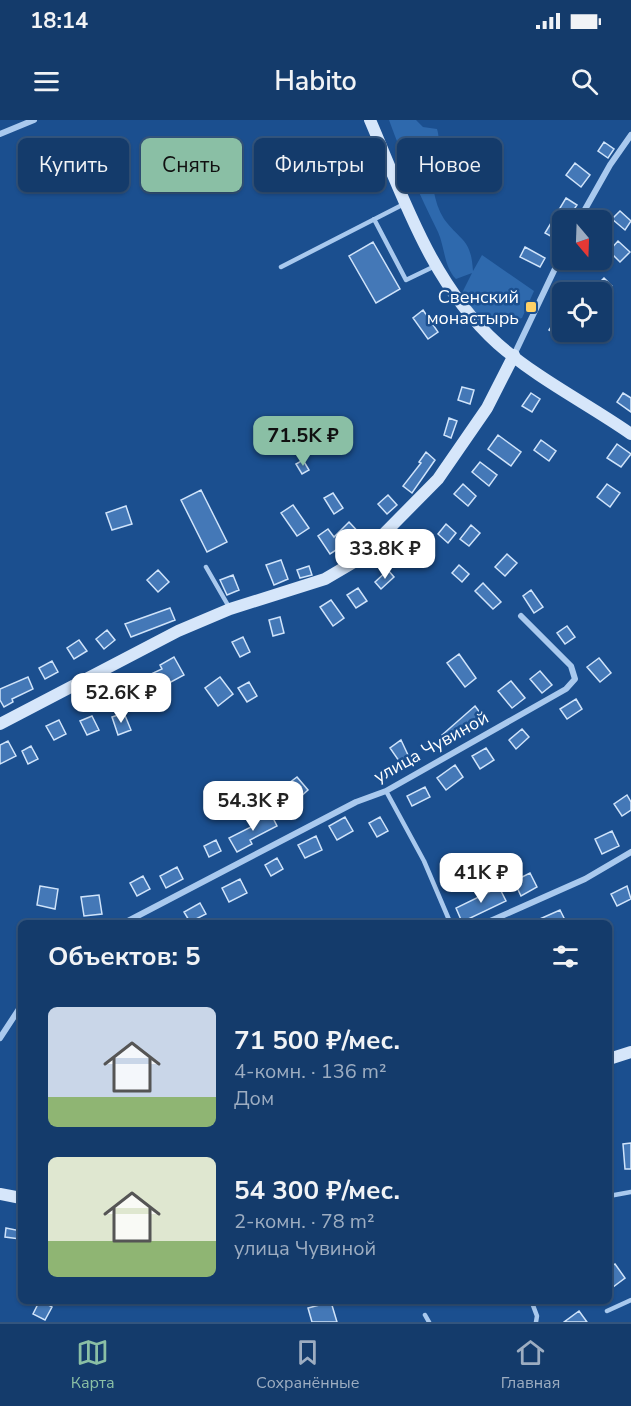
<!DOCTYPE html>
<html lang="ru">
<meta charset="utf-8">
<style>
:root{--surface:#143b6b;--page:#1d4271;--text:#f1f3f6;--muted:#9dadc1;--line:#33557e;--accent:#8abfa5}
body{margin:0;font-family:"Nunito Sans",sans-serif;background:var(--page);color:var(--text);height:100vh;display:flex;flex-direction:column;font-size:22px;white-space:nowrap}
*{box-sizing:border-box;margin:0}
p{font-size:20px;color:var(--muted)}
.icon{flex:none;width:33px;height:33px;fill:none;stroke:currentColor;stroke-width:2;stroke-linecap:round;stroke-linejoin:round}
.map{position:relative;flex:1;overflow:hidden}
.side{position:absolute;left:18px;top:800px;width:594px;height:384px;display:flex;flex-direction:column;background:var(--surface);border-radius:9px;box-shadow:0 2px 4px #0004,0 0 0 2px var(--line)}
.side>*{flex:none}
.banner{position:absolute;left:18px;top:18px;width:596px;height:54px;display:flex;gap:12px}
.needle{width:39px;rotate:161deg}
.tools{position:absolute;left:552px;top:90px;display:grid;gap:12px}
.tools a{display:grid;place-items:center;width:60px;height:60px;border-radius:9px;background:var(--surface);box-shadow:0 2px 4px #0004,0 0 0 2px var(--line);font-size:30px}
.price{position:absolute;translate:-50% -51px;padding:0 14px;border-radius:12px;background:#fff;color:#222;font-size:20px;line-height:39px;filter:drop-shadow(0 2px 3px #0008)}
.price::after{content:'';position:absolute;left:50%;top:36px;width:18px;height:14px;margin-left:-9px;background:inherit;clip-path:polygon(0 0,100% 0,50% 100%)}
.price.current{background:var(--accent);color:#111}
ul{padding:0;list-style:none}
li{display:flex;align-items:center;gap:18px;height:150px;padding:0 30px}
li span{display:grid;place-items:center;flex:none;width:168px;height:120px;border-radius:9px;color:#555}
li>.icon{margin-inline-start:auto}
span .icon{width:72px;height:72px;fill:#fffc;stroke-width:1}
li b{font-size:26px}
h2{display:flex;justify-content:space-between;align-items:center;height:72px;padding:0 30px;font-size:26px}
.pill{padding:0 21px;border-radius:9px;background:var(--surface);box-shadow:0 2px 4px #0004,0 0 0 2px var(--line);font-size:21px;line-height:54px}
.pill.current{background:var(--accent);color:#111}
.status{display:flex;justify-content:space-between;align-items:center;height:42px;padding:0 30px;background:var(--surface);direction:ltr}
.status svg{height:16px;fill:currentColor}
header{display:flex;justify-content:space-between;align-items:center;height:78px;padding:0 30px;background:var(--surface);font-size:27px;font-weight:600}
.menu{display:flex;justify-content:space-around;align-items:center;height:84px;border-top:2px solid var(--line);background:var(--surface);font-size:16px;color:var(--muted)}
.menu a{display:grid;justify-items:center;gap:3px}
.menu .current{color:var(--accent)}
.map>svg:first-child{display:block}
.green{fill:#2e69ad}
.building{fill:#4478b7;stroke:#cfe3fa;stroke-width:1.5}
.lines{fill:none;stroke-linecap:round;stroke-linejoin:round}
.lane{stroke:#a9c9ee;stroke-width:4.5}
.street{stroke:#a9c9ee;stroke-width:6}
.secondary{stroke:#d6e6fa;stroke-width:12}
.poi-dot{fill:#ffd166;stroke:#1b4f8f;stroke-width:2}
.labels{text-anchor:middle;stroke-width:5;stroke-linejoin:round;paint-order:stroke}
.poi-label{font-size:18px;fill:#fff;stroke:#1b4f8f;text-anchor:end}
.street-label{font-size:18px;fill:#fff;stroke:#1b4f8f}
</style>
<div class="status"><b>18:14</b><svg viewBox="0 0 49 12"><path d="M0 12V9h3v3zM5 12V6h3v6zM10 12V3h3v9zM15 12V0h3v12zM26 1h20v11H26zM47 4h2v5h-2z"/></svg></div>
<header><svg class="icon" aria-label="menu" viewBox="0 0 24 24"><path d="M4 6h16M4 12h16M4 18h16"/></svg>Habito<svg class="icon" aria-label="search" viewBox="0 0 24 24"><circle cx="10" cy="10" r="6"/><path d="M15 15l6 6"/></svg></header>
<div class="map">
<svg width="631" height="1202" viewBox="0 0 631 1202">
<rect width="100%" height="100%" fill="#1b4f8f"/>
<path class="green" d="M389 0H416L423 7 437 9C441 22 437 29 429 39 432 58 433 82 444 99 461 122 471 118 473 151L482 135 534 171 522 198 487 208 461 175 472 153 456 159C444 147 445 128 438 112 420 75 403 39 389 0Z"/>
<path class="building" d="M604 22 614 29 608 38 598 31Z
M575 43 590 55 581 67 566 55Z
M566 78 577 85 567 100H562V108L556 119 545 113Z
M620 91 631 101 625 110 612 99Z
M618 121 630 132 620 142 609 131Z
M373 122 400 169 376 183 349 136Z
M525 127 545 138 540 147 520 137Z
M574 140H596L589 149Z
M604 158 612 166 605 173 597 165Z
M423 190 438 212 428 219 413 198Z
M557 198 562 204 558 215 549 210Z
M462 267 474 270 470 284 458 280Z
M531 273 540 279 532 292 522 286Z
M623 273 631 278V292L617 282Z
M449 298 457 301 451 318 444 315Z
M498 315 521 332 511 346 488 329Z
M541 320 556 331 549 341 534 330Z
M617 324 631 334 621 347 607 338Z
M426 332 435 340 412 373 403 366 421 343 419 342Z
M303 340 309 350 302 354 296 344Z
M480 342 497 355 489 366 472 352Z
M463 364 476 376 468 386 454 374Z
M607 364 620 373 610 387 597 377Z
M201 370 227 422 207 432 181 380Z
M333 373 343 388 334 394 324 378Z
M388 375 397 385 387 394 378 384Z
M293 385 309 408 297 416 281 393Z
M126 386 132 404 112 410 106 393Z
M349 402 363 417 354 425 350 421 330 434 318 416 328 409 334 417Z
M446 404 456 413 448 423 438 414Z
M471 405 480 413 469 426 460 419Z
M411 426 419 435 410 444 402 436Z
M507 434 517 443 505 456 495 447Z
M281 440 288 459 274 465 266 445Z
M459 445 469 454 462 462 452 453Z
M309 446 312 455 300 458 297 450Z
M158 450 169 462 158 472 147 460Z
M388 450 394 457 381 469 375 462Z
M233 455 239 470 227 475 220 460Z
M483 463 501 482 493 489 475 471Z
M358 468 367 481 356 488 347 475Z
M531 470 543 487 534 493 523 476Z
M331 480 344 498 333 506 320 487Z
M170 488 175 500 131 517 125 504Z
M280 497 284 513 273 516 269 500Z
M567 506 575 517 565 524 557 513Z
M107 510 115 520 104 529 96 519Z
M243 517 250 532 240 537 232 522Z
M79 520 87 531 74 539 67 528Z
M459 534 476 558 465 567 447 543Z
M174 537 184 555 145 576 138 560 162 549 160 545Z
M599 538 611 553 600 562 587 547Z
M52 541 58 552 45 559 39 548Z
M540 551 552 565 542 573 530 559Z
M28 557 33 569 12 579 13 582 4 587 0 580V569Z
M220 557 233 574 218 586 205 568Z
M511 561 525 578 512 588 498 571Z
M249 562 257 576 247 582 238 568Z
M105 576 110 585 101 590 96 581Z
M576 579 582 589 567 599 560 589Z
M475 586 484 598 450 624 442 615Z
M124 593 131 610 118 615 112 597Z
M92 596 99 610 87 615 80 601Z
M59 600 66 614 54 620 46 606Z
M522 609 529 617 516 629 509 620Z
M401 620 408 635 399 641 390 628Z
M8 621 16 636 0 644V625Z
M31 626 38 639 28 644 22 631Z
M486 628 494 640 480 649 472 636Z
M455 645 463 657 446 670 437 658Z
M297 657 308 670 297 680 285 666Z
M425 667 430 677 412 686 407 676Z
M627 675 631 682V690L622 696 614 684Z
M270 692 277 706 250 720 252 724 237 732 229 718 255 705 253 701Z
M345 697 353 711 337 720 329 706Z
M380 697 388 711 377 717 369 703Z
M612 711 619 726 602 734 595 719Z
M316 716 322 730 305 738 298 725Z
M216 720 221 731 209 737 204 726Z
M277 738 283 749 271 756 265 745Z
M177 747 183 759 166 768 160 756Z
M530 753 537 767 521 776 514 761Z
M143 756 150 769 137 776 130 763Z
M240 759 247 773 229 782 222 768Z
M40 766 58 769 55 789 37 785Z
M627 766 631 779 617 786 611 774Z
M499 767 506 781 462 802 456 788Z
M99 775 102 794 84 796 81 777Z
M200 783 206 794 190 802 184 792Z
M560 790 566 802H533Z
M631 1023V1049H625L623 1024Z
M6 1108 21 1111 20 1119 5 1117Z
M615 1144 625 1158 609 1170V1148Z
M40 1180 52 1187 45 1200 33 1194Z
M331 1182 337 1202H312L308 1188Z
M579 1191 587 1202H564Z"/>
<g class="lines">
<path class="lane" d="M374 99 406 160 435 146
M281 147 404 84
M206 447 229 487
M386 671 424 741 450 802
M609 1076 631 1072
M531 1180 537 1196 536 1202
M607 1191 631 1180
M425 1195 429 1202"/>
<path class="street" d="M0 14 34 0
M579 100 610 45 631 15
M514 235 562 134
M126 802 356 682 386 671 566 569 575 559 571 546 521 496
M488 802 585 759 631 732
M0 918 21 886"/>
<path class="secondary" d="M370 0C404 79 432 165 498 224 538 259 588 284 631 314
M0 604 178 511 230 489 325 459 359 439 438 359 487 288 514 235
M609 939 631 932
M0 1074 21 1078"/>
</g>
<rect class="poi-dot" x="525" y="181" width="12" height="12" rx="3"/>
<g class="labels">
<g class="poi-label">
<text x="519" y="183">Свенский<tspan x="519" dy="21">монастырь</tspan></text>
</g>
<g class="street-label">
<text transform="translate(431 627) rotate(-29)" y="6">улица Чувиной</text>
</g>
</g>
</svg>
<div class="tools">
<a><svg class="needle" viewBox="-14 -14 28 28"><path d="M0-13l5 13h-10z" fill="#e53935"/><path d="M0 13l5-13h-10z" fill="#9dadc1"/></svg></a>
<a><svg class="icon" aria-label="locate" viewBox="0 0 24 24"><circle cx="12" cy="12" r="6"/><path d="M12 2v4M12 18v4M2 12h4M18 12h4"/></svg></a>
</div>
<b class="price current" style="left:303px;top:347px">71.5K ₽</b>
<b class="price" style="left:385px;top:460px">33.8K ₽</b>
<b class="price" style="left:121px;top:604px">52.6K ₽</b>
<b class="price" style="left:253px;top:712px">54.3K ₽</b>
<b class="price" style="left:481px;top:784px">41K ₽</b>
<div class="banner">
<a class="pill">Купить</a>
<a class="pill current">Снять</a>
<a class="pill">Фильтры</a>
<a class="pill">Новое</a>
</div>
<section class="side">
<h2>Объектов: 5<svg class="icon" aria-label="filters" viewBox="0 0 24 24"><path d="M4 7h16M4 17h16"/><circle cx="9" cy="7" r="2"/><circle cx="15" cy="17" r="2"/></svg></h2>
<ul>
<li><span style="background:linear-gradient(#c9d6e8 75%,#8fb573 0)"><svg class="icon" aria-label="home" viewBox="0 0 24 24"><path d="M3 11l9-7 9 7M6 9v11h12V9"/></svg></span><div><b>71 500 ₽/мес.</b><p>4-комн. · 136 m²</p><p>Дом</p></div></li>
<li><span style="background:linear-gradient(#dfe7d0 70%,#8fb573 0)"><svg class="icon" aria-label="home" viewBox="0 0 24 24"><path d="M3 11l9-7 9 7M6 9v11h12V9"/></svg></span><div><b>54 300 ₽/мес.</b><p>2-комн. · 78 m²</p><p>улица Чувиной</p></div></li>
</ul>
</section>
</div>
<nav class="menu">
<a class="current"><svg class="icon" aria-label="map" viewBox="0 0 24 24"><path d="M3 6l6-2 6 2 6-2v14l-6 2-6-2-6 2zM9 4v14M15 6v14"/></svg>Карта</a>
<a><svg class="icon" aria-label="saved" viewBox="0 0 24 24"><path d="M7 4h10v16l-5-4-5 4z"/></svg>Сохранённые</a>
<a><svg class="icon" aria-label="home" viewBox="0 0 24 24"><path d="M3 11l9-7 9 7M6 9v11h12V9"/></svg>Главная</a>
</nav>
